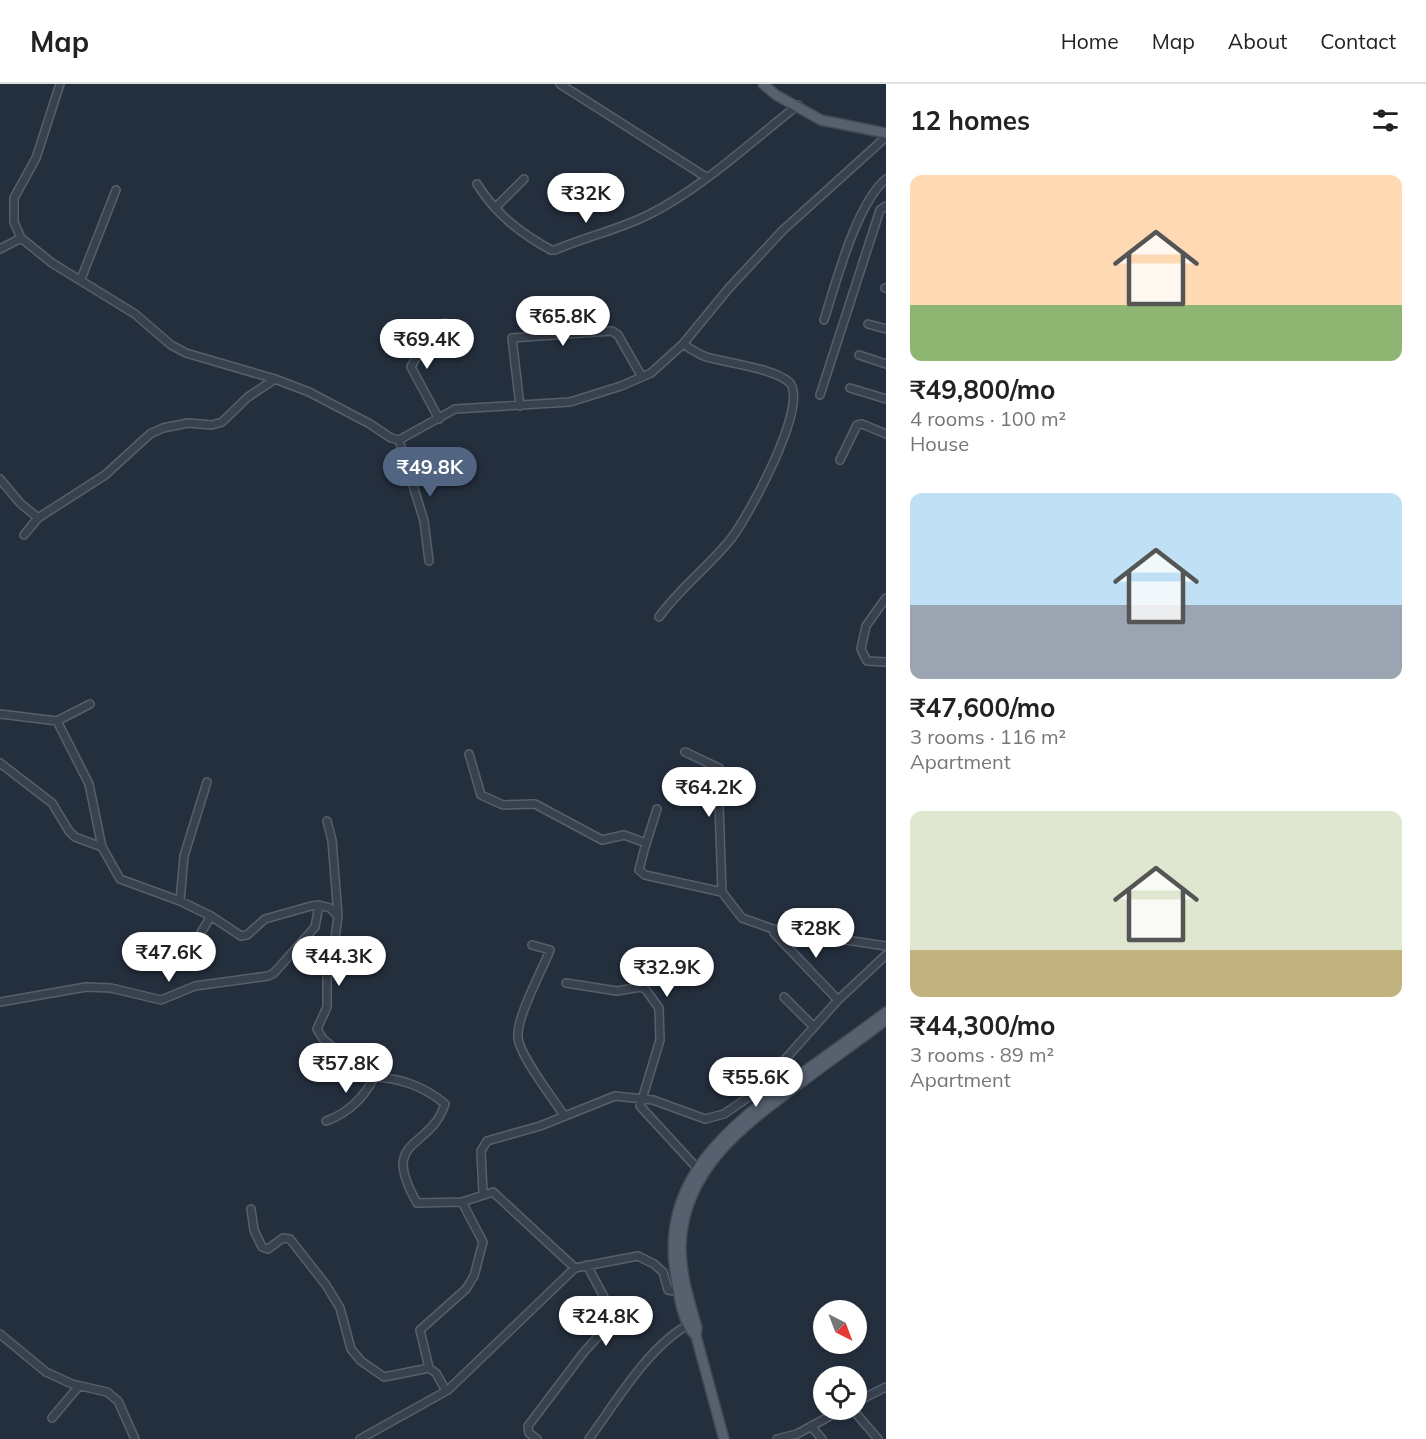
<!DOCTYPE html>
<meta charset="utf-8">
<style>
:root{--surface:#fff;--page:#f2f2f2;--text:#222;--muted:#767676;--line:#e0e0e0;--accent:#516482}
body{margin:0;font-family:Mulish,sans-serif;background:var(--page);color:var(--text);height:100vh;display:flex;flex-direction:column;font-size:22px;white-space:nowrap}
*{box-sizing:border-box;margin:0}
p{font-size:20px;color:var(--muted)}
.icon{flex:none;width:33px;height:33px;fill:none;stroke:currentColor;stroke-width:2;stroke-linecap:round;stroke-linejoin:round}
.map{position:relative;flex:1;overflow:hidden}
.drawer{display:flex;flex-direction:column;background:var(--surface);width:540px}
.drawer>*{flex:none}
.needle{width:39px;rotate:138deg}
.controls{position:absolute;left:813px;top:1216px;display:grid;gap:12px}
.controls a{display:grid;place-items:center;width:54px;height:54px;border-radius:50%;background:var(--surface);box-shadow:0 3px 9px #0003;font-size:30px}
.price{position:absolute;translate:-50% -51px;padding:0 14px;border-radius:21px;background:#fff;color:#222;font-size:20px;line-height:39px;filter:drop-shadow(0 2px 3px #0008)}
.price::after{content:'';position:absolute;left:50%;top:36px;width:18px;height:14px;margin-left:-9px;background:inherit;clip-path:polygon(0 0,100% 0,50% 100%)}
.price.on{background:var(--accent);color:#fff}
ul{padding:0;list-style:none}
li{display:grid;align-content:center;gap:12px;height:318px;padding:0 24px}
li span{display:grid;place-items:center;height:186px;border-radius:12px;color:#555}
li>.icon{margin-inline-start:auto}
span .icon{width:108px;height:108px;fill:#fffc;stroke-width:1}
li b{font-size:26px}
h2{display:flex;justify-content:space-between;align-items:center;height:72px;padding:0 24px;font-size:26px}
header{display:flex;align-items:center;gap:36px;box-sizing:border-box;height:84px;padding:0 30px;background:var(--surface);border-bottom:2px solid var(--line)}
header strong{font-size:28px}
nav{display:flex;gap:33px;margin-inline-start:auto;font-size:21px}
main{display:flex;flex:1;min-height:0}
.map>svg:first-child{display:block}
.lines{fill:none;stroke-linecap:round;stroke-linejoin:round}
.minor-casing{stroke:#565f6c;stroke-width:10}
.major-casing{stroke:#414a57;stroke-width:12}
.minor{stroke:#38414e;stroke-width:7}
.major{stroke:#56606e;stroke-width:9}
</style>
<header>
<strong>Map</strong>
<nav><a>Home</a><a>Map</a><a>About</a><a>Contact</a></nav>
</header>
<main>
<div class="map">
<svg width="886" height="1355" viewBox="0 0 886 1355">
<rect width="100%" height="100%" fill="#242f3e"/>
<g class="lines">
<g class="minor-casing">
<path id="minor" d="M60 0 36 74 14 114V138L21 154 52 179 135 230 171 261 186 269 275 295 309 308 370 340 391 354 399 356 455 325 570 318 621 302 651 289 683 260 729 204 783 146 886 53
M560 0 706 93
M477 100C496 130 520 149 551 166H555C587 152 619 146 650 130 702 104 752 57 798 21
M495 124 524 95
M0 165 21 154
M81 195 116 106
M885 204H886
M824 236C836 199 856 120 886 95
M868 240 886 245
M859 271 886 280
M850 304 886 315
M820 311 880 126 886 122
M520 322 512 254 612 247 618 251 642 293
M439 335 411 283 424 259 445 239
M399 356 424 437 429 477
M840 376 857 341 862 340 886 350
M0 395 20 419 38 434
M24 451 38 434 105 391 150 350 163 344 188 339 212 341 222 338 248 313 275 295
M886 514 866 542 861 565 867 577 886 578
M659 533C680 504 708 483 730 456 747 435 811 319 789 298 773 284 727 279 707 273 699 271 690 264 683 260
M0 630 57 637 90 620
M57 637 89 700 102 763
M685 668 719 684 724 696 719 719 722 808 742 834 773 845 886 862
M469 670 481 711 503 721 535 720 602 756 624 751 646 759 639 786 645 791 722 808
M0 679 52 719 69 747 75 753 102 763 120 795 180 817 211 832 241 852 247 851 265 835 311 822 319 821 330 824 338 832 333 870 327 885V923L317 945 323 955 368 993C396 992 424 1002 445 1020 429 1068 379 1052 417 1119L462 1118 493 1108 575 1184
M327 737 332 756 338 832
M645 763 657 725
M180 817 184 772 207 698
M773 845 774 849 838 916
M532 861 550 866C542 887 516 933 518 954 520 972 553 1015 564 1031
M193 862 211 832
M566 899 617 907 641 903 646 906 659 924 660 956 640 1022 697 1084
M784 913 813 942
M0 918 86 903 111 904 161 916 195 902 268 892 274 889 315 843 319 821
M326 1037C347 1030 365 1013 374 993
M483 1109 481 1067 487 1057 540 1042 615 1012 653 1016 705 1035 724 1030 756 1008 838 916 886 871
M251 1125 254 1146 262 1163 268 1165 283 1154 290 1155 326 1201 340 1224 351 1265 361 1277 384 1293 429 1284 436 1289 446 1307
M0 1250 46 1288 72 1300 107 1308 118 1317 135 1355
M429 1284 420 1246 466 1205 474 1192 483 1158 462 1118
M856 1318 886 1303
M853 1326 878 1355
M52 1334 79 1302
M811 1342 822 1355
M360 1355 448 1306 575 1184 638 1172 654 1180 663 1188 668 1206 680 1208
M537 1355 529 1349 528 1342 584 1268 615 1234 587 1181
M589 1355C616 1318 648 1263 688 1241
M777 1355 797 1350 841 1326"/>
</g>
<g class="major-casing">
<path id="major" d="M763 0 776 11 821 36 886 49
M696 1252C682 1238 679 1212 676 1193 658 1097 729 1042 798 992 827 971 857 950 886 928
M724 1355 696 1252 697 1244C689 1216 680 1189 681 1159 685 1084 743 1042 798 1001 827 979 857 958 886 936"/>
</g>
<use href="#minor" class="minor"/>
<use href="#major" class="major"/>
</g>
</svg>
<div class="controls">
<a><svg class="needle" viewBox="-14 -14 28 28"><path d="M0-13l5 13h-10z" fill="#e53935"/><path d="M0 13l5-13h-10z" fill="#767676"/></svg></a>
<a><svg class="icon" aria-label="locate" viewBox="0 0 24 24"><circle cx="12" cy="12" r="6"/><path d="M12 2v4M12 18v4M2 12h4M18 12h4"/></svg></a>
</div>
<b class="price" style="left:586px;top:140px">₹32K</b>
<b class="price" style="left:563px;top:263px">₹65.8K</b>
<b class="price" style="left:427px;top:286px">₹69.4K</b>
<b class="price on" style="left:430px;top:414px">₹49.8K</b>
<b class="price" style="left:709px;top:734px">₹64.2K</b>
<b class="price" style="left:816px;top:875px">₹28K</b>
<b class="price" style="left:169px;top:899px">₹47.6K</b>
<b class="price" style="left:339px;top:903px">₹44.3K</b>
<b class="price" style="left:667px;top:914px">₹32.9K</b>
<b class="price" style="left:346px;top:1010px">₹57.8K</b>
<b class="price" style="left:756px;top:1024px">₹55.6K</b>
<b class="price" style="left:606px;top:1263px">₹24.8K</b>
</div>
<section class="drawer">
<h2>12 homes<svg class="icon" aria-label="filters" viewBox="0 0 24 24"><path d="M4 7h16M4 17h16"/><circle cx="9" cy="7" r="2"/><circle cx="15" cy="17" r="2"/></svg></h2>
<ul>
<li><span style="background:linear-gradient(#ffd9b3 70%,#8fb573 0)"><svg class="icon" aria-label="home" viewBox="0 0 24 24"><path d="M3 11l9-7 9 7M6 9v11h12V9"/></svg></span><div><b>₹49,800/mo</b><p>4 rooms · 100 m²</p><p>House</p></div></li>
<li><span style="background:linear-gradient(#bfe0f5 60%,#9aa5b1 0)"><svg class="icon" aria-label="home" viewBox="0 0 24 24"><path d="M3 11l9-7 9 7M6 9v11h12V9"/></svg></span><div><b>₹47,600/mo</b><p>3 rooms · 116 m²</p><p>Apartment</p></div></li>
<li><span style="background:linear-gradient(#dfe7d0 75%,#c2b280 0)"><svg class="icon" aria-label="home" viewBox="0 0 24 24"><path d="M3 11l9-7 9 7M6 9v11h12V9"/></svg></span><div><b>₹44,300/mo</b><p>3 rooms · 89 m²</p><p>Apartment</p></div></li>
</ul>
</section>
</main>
